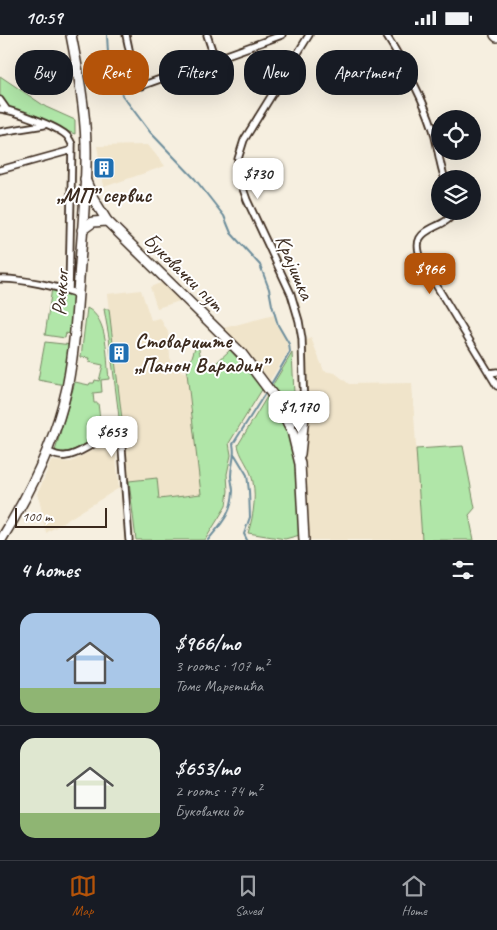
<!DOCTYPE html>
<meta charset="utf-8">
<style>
:root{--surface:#171b24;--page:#242831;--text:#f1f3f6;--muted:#9ea1a6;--line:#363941;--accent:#b45309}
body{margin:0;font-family:Caveat,sans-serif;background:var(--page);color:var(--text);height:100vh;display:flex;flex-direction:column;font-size:19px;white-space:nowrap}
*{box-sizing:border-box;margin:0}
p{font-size:16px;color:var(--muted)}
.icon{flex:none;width:28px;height:28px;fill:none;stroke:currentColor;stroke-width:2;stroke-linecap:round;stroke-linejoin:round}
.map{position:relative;height:505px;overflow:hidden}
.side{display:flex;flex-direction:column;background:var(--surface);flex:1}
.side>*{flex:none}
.guide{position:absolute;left:15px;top:15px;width:468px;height:45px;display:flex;gap:10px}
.tools{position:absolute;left:431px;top:75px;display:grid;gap:10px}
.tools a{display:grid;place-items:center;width:50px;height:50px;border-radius:50%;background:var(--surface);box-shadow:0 5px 20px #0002;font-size:25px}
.scale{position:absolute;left:15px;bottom:12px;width:92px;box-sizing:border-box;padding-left:5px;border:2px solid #3b2a1e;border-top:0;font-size:14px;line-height:18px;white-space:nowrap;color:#3b2a1e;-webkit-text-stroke:4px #fff;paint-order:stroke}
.price{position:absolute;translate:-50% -42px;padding:0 11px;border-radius:10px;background:#fff;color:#222;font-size:16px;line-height:32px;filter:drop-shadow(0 1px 2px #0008)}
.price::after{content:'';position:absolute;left:50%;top:30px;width:15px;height:11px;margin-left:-8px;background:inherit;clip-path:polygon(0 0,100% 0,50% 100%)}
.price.selected{background:var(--accent);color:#fff}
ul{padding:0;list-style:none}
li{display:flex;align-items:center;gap:15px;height:125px;padding:0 20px}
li+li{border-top:1px solid var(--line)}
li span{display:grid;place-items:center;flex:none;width:140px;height:100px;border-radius:15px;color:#555}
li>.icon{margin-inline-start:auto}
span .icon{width:60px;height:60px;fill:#fffc;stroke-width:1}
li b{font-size:21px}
h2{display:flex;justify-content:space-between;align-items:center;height:60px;padding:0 20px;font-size:21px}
.chip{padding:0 18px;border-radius:20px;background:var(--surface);box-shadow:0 5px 20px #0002;font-size:18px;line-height:45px}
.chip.selected{background:var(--accent);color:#fff}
.status{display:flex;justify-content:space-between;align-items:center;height:35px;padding:0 25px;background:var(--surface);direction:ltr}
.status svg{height:14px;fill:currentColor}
.menu{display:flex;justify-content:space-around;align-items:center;height:70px;border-top:1px solid var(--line);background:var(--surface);font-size:14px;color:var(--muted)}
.menu a{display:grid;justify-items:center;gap:2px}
.menu .selected{color:var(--accent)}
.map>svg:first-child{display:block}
.built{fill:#f0e4ca}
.green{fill:#b0e6a8;stroke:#768863}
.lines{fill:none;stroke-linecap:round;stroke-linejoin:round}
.stream{stroke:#6c8d9b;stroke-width:2}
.street-casing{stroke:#3b2a1e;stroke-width:9}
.secondary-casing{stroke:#3b2a1e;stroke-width:12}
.primary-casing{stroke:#3b2a1e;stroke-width:12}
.street{stroke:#fff;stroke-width:5.5}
.secondary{stroke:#fff;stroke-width:9}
.primary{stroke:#fff;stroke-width:9}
.labels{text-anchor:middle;stroke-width:4;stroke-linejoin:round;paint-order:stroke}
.poi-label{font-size:21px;font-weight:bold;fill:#3b2a1e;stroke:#fff}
.street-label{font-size:21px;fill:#3b2a1e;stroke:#fff}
</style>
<div class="status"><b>10:59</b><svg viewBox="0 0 49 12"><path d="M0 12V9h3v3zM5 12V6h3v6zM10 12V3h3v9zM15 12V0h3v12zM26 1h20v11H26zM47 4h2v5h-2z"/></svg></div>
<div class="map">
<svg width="497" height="505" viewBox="0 0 497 505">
<rect width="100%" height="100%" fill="#f6efe0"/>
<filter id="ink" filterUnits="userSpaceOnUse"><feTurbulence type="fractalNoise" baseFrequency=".02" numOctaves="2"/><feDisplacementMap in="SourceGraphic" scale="10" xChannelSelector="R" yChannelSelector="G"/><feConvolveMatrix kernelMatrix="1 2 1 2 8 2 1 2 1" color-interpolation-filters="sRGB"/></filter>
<g filter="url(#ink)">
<path class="built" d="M148 110 165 131 104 152 97 111Z
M163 247 180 266 157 273 150 252Z
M141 255 151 285 160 283 168 297 171 333 187 338 201 459 159 464 156 443 129 446 107 259Z
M274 280 276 289 286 304 288 312V317L270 345 251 322 224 293Z
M311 303 324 336 335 338 349 349 412 348 422 505H308L299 309Z
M111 409 115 412 119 453 46 498 38 458 51 426 71 427 100 411Z"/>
<path class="green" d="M0 41 46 72 75 85V99L9 75H0Z
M52 253 70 258 78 263 72 300 66 298 65 303 45 300Z
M87 273C109 284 106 322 109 344L101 345 102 357 93 358 94 368H98L102 401C87 406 73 421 55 416L75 347 89 350 90 348H94L95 345 99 346 103 330 89 327 90 323 81 322Z
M104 274H109L125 410 122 406 109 302Z
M197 306 203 332 215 329 230 315 263 353 229 408 231 420 227 439 228 456 226 471 205 505H136L129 446 157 443 159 464 201 459 187 338Z
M45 307 72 310 65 350 38 345Z
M292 318 295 378 292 381H288L272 351Z
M268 360C299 398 297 454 300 500L285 504 248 498C254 480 257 457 251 439 247 428 240 421 238 410Z
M463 411 475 473 469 480 474 505H422L416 414Z"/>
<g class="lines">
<path class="stream" d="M107 0 108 18 122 60 150 97 195 144 224 181 231 198 260 230 269 254 272 270 278 290 289 309 290 317 270 351
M235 420 247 440 249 456 250 482 244 499 247 505
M208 505C221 489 232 479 233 456 233 451 231 446 231 441 231 428 236 423 233 409L266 357"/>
<g class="street-casing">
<path id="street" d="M126 0 136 47 141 51 282 0
M207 0 215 24
M386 0C405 30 422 60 433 94 438 111 439 128 445 144
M0 65 7 75
M0 74C13 75 56 91 66 100 69 102 70 106 72 109L69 255
M0 97 44 90
M0 135 72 115
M455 176C444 198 403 189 424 230L497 351
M0 244C19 243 59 252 78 259
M489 338 497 337
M287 386 291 388 298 387 304 381 302 304 299 286 291 259 247 165 241 148 238 137V124L244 105 309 0
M47 416C53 419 58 422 66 421 85 420 108 389 122 413L129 505"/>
</g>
<g class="secondary-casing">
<path id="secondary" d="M495 0 497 2
M85 144 93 163 107 186 242 319 275 363 292 396 300 429 304 505
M300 419 304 381"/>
</g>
<g class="primary-casing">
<path id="primary" d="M82 195 93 187 107 186
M1 505C30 458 55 408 67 353 75 313 77 271 80 229 83 189 87 149 86 109 85 72 78 36 71 0"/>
</g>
<use href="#street" class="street"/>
<use href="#secondary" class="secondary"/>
<use href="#primary" class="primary"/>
</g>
</g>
<defs>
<g id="building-square" transform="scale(1.125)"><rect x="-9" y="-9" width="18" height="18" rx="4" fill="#1f6fb2" stroke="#fff"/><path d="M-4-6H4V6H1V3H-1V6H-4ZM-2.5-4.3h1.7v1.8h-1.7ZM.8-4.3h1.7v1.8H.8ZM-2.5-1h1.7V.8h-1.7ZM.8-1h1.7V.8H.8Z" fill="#fff"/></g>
</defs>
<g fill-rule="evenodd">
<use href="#building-square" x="104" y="133"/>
<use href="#building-square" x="119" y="318"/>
</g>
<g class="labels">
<g class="poi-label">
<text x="104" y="167">„МП” сервис</text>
<text x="135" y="313" text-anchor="start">Стовариште<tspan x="135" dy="24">„Панон Варадин”</tspan></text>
</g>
<g class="street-label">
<text transform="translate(295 232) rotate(67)" y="7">Крајишка</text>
<text transform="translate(184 237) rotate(44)" y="7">Буковачки пут</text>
<text transform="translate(60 258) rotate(-86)" y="7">Рачког</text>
</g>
</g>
</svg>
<div class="tools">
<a><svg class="icon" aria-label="locate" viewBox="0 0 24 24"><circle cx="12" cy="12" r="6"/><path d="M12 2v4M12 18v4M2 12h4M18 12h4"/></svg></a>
<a><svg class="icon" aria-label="layers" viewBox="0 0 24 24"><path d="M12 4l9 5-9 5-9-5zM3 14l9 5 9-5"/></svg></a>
</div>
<div class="scale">100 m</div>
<b class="price" style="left:258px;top:165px">$730</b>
<b class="price selected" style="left:430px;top:260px">$966</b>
<b class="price" style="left:299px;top:398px">$1,170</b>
<b class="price" style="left:112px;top:423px">$653</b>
<div class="guide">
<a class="chip">Buy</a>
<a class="chip selected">Rent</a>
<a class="chip">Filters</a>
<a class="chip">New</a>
<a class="chip">Apartment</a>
</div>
</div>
<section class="side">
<h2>4 homes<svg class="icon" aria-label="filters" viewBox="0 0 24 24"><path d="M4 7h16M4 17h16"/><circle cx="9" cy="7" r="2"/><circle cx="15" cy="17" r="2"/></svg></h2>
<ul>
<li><span style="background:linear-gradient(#a9c7e8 75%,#8fb573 0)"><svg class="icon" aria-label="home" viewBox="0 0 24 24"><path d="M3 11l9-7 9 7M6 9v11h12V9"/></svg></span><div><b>$966/mo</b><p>3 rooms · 107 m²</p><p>Томе Маретића</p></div></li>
<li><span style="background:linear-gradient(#dfe7d0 75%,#8fb573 0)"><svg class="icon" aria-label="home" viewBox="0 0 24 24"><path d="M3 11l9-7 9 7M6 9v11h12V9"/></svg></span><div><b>$653/mo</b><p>2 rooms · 74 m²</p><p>Буковачки до</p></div></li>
</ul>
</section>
<nav class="menu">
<a class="selected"><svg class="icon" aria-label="map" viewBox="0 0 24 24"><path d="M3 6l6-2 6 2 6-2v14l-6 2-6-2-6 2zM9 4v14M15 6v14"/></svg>Map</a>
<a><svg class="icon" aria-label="saved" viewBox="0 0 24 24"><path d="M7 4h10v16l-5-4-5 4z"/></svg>Saved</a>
<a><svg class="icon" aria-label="home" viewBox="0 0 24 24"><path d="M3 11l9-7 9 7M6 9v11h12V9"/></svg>Home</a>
</nav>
